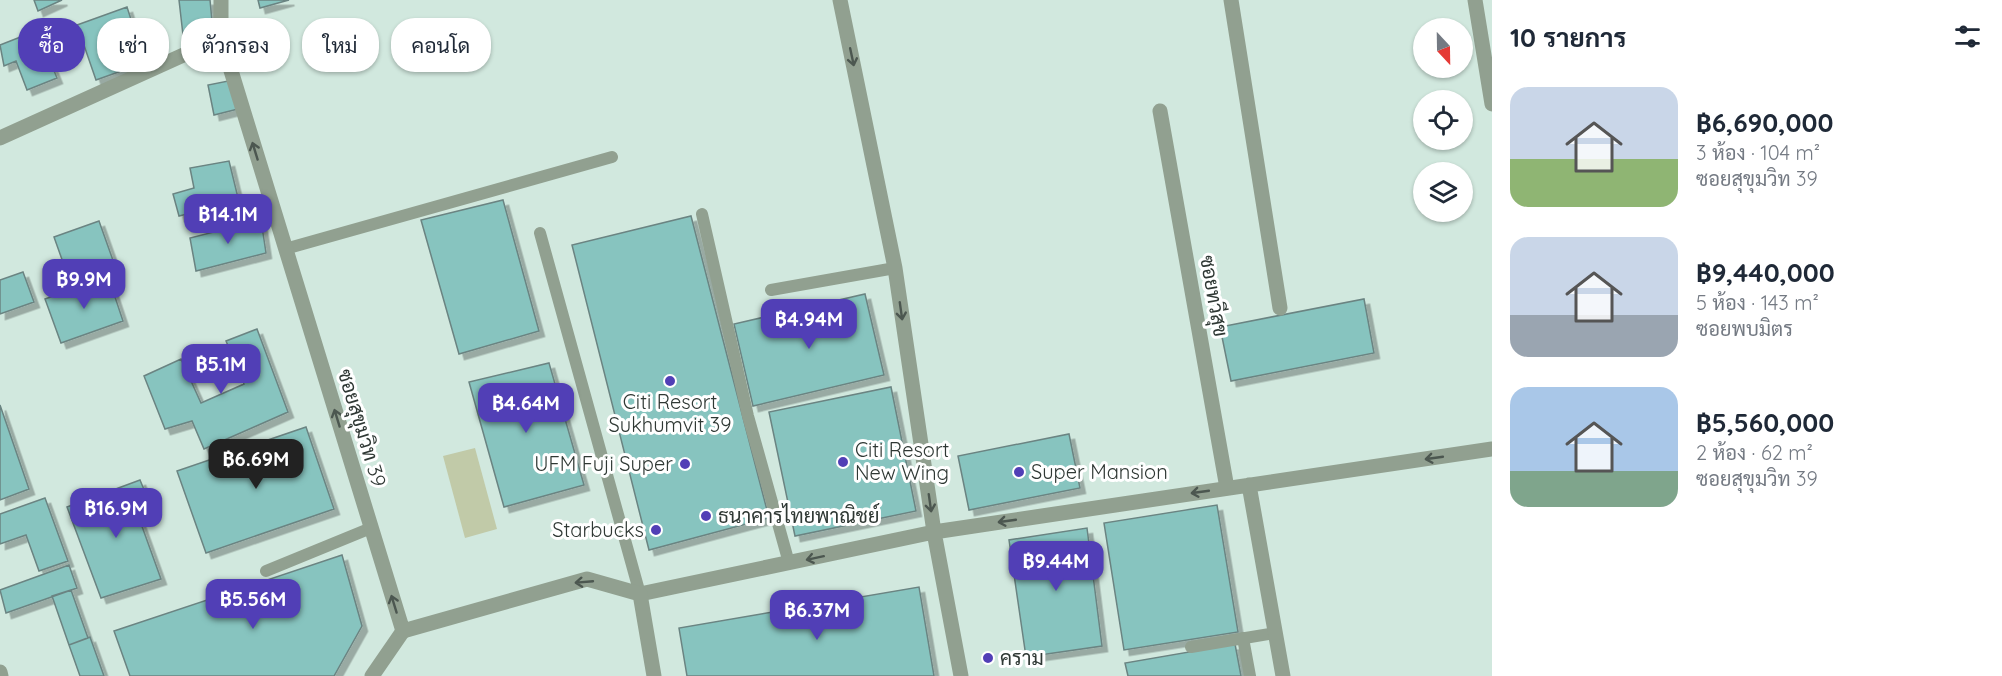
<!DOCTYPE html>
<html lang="th">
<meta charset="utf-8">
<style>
:root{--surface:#fff;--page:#f2f2f3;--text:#1f2937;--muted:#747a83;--accent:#513fb6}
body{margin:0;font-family:Quicksand,Sarabun,sans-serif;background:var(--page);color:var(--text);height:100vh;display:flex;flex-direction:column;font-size:22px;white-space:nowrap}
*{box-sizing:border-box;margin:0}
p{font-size:20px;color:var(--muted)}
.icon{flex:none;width:33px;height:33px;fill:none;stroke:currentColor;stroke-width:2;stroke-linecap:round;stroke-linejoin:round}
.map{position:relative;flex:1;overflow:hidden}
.drawer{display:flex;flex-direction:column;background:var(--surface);width:510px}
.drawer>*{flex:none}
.banner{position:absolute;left:18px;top:18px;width:570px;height:54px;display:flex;gap:12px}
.needle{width:39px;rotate:158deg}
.fabs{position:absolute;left:1413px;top:18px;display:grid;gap:12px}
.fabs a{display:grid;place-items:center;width:60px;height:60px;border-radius:50%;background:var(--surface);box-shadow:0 2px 4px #0004;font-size:30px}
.price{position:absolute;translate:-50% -51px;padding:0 14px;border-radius:12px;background:var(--accent);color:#fff;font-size:20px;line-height:39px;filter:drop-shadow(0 2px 3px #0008)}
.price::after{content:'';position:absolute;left:50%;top:36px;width:18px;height:14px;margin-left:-9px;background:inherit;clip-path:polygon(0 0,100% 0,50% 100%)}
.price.current{background:#222;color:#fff}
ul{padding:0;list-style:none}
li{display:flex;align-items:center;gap:18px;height:150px;padding:0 18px}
li span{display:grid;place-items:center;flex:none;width:168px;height:120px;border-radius:18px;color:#555}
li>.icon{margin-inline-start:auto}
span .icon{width:72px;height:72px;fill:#fffc;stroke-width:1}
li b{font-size:26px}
h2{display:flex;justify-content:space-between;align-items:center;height:72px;padding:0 18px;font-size:26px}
.chip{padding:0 21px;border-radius:24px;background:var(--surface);box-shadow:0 2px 4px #0004;font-size:21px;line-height:54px}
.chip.current{background:var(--accent);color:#fff}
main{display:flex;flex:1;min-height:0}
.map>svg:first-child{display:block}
.green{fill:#c1caa8}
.building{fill:#87c4bf;stroke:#6b8482;stroke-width:1.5;filter:url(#shadow)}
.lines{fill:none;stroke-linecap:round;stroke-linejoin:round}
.service{stroke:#91a090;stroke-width:12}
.minor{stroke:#91a090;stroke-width:15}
.tertiary{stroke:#91a090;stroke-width:15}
.oneway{stroke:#4c5750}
.poi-dot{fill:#513fb6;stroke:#fff;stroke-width:2}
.labels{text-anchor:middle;stroke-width:6;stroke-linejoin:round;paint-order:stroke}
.street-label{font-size:20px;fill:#2f3834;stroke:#fff}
.poi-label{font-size:20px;fill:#2f3834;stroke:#fff;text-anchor:start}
</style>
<main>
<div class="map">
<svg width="1492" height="676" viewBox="0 0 1492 676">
<defs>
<filter id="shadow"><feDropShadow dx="5.5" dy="5.5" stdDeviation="0" flood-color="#0004"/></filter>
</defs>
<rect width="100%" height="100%" fill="#d1e8de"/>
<path class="green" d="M475 448 497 529 465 538 443 456Z"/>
<path class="building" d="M34 0H62L38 11Z
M179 0H210L213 32 183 35Z
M258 0H289L260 8Z
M127 7 136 35 128 38 138 65 96 80 77 25Z
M51 25 61 51 48 56 57 78 27 90 16 61 4 66 0 45Z
M228 81 238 109 214 115 208 85Z
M229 161 241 210 202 221 199 211 179 216 173 194 194 188 190 168Z
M503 200 539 331 459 354 421 220Z
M691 216 769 518 649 550 572 245Z
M261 220 266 253 196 271 190 238Z
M99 221 115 266 70 282 54 237Z
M23 272 34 302 0 314V280Z
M108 276 123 321 61 343 45 299Z
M865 294 884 375 753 406 734 324Z
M1364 299 1374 353 1231 381 1220 327Z
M257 329 288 412 204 449 192 421 165 429 144 376 181 359 201 403 244 384 226 341Z
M549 363 584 485 504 507 469 382Z
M891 387 916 511 795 536 769 412Z
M0 405 29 489 0 500Z
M306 427 334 509 206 553 177 471Z
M1069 434 1080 488 969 510 958 456Z
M140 480 153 511 139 518 161 579 101 598 67 507Z
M45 498 68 561 39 571 26 535 0 544V514Z
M1217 505 1238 632 1124 650 1104 523Z
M1087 528 1102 646 1026 657 1009 540Z
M342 555 362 626 334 676H130L114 631Z
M69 565 77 588 6 613 0 590Z
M919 587 934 676H687L679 628Z
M71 590 88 638 69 645 52 596Z
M90 637 104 676H80L69 645Z
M1235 644 1241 676H1128L1125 663Z"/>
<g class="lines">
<path class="service" d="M702 214 748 416 789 563
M540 233 640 594
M285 249 612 157
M771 290 895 268
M266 571 371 528
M1243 638 1250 676
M1191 647 1275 633"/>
<path class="minor" d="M840 0 895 268 934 532 961 676
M1231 0 1280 308
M1475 0 1492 104
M1160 111 1227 488
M0 138 221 38
M1249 485 1283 676
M640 594 934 532 1492 449
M0 672 1 676
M372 676 403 631"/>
<path class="tertiary" d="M221 0V38L403 631 587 579 640 594 654 676"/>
</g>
<defs><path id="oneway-shaft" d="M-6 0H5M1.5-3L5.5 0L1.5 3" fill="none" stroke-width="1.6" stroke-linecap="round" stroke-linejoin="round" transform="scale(1.5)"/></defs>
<g class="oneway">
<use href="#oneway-shaft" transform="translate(852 57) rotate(78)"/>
<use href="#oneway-shaft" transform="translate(255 151) rotate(-107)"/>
<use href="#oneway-shaft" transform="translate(901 311) rotate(82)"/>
<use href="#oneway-shaft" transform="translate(337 418) rotate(-107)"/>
<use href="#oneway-shaft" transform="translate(1434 458) rotate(172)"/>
<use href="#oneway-shaft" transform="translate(1200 492) rotate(172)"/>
<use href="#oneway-shaft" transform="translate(930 503) rotate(82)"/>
<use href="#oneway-shaft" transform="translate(1007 521) rotate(172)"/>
<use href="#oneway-shaft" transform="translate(815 558) rotate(168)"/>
<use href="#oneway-shaft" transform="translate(584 582) rotate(175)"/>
<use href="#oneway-shaft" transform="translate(394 604) rotate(-107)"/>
</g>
<g class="poi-dot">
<circle cx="670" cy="381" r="6"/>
<circle cx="843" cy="462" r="6"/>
<circle cx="685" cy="464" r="6"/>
<circle cx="1019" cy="472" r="6"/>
<circle cx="706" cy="516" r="6"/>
<circle cx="656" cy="530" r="6"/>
<circle cx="988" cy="658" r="6"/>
</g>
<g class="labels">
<g class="street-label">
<text transform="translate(1214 296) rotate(80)" y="7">ซอยทวีสุข</text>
<text transform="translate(362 428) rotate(73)" y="7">ซอยสุขุมวิท 39</text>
</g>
<g class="poi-label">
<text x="670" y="409" text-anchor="middle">Citi Resort<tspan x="670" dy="23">Sukhumvit 39</tspan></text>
<text x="855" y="457">Citi Resort<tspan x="855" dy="23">New Wing</tspan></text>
<text x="673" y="471" text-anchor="end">UFM Fuji Super</text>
<text x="1031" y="479">Super Mansion</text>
<text x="718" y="523">ธนาคารไทยพาณิชย์</text>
<text x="644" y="537" text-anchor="end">Starbucks</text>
<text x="1000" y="665">คราม</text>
</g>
</g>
</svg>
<div class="fabs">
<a><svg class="needle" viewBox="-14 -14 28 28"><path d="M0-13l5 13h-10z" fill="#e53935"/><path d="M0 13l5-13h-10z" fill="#747a83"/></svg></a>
<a><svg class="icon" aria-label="locate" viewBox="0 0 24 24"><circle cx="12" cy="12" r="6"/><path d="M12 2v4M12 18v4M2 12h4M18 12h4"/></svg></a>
<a><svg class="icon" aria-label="layers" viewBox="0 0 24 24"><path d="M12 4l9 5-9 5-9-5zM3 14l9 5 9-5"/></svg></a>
</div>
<b class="price" style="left:228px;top:245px">฿14.1M</b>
<b class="price" style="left:84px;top:310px">฿9.9M</b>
<b class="price" style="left:809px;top:350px">฿4.94M</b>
<b class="price" style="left:221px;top:395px">฿5.1M</b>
<b class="price" style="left:526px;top:434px">฿4.64M</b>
<b class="price current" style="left:256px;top:490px">฿6.69M</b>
<b class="price" style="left:116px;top:539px">฿16.9M</b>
<b class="price" style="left:1056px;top:592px">฿9.44M</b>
<b class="price" style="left:253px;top:630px">฿5.56M</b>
<b class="price" style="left:817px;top:641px">฿6.37M</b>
<div class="banner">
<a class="chip current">ซื้อ</a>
<a class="chip">เช่า</a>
<a class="chip">ตัวกรอง</a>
<a class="chip">ใหม่</a>
<a class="chip">คอนโด</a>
</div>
</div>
<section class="drawer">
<h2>10 รายการ<svg class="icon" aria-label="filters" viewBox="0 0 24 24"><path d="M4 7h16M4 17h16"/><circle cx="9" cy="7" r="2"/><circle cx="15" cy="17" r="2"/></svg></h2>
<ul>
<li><span style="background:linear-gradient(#c9d6e8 60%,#8fb573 0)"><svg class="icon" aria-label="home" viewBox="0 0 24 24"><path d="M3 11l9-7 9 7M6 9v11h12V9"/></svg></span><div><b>฿6,690,000</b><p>3 ห้อง · 104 m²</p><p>ซอยสุขุมวิท 39</p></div></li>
<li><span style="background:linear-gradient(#c9d6e8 65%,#9aa5b1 0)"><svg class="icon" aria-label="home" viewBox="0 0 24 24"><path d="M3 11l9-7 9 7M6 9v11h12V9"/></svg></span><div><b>฿9,440,000</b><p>5 ห้อง · 143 m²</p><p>ซอยพบมิตร</p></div></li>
<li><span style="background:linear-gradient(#a9c7e8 70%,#7fa58c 0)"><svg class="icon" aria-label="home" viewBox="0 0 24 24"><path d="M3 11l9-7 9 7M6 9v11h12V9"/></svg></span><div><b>฿5,560,000</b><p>2 ห้อง · 62 m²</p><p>ซอยสุขุมวิท 39</p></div></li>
</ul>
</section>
</main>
